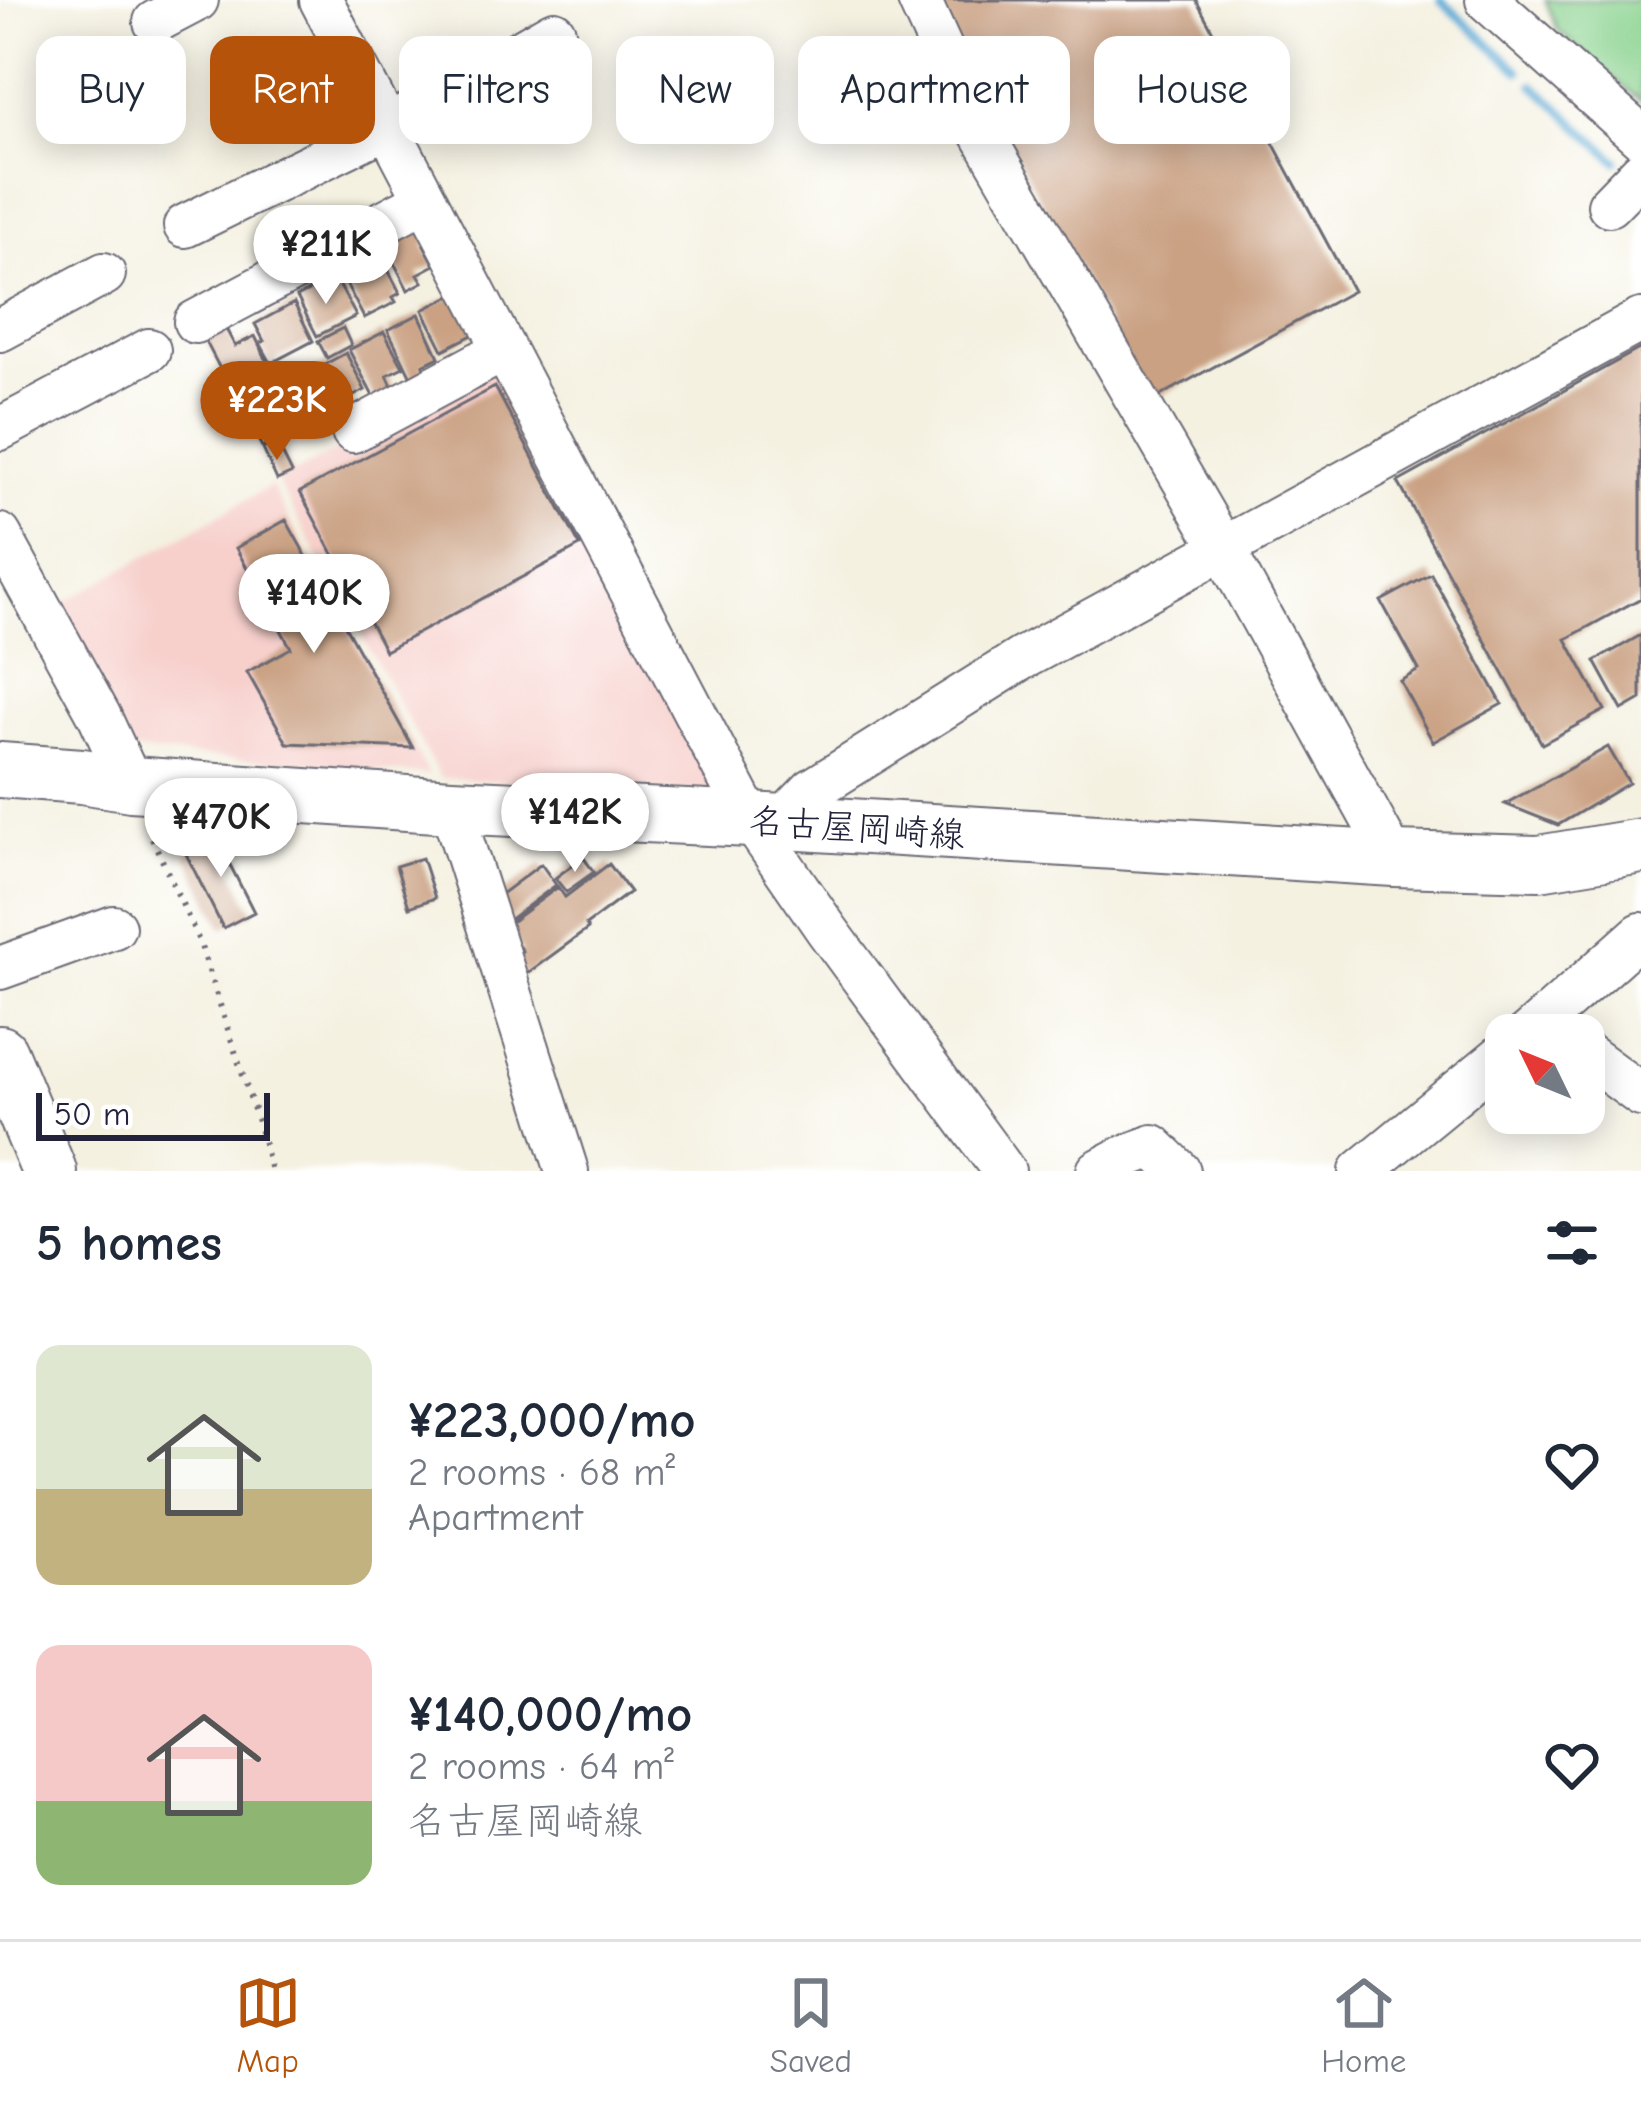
<!DOCTYPE html>
<meta charset="utf-8">
<style>
:root{--surface:#fff;--page:#f6f6f7;--text:#1f2937;--muted:#747a83;--line:#e0e1e3;--accent:#b45309}
body{margin:0;font-family:"Comic Neue","Klee One",sans-serif;background:var(--page);color:var(--text);height:100vh;display:flex;flex-direction:column;font-size:45px;white-space:nowrap}
*{box-sizing:border-box;margin:0}
p{font-size:39px;color:var(--muted)}
.icon{flex:none;width:66px;height:66px;fill:none;stroke:currentColor;stroke-width:2;stroke-linecap:round;stroke-linejoin:round}
.map{position:relative;height:1171px;overflow:hidden}
.sheet{display:flex;flex-direction:column;background:var(--surface);flex:1}
.sheet>*{flex:none}
.banner{position:absolute;left:36px;top:36px;width:1569px;height:108px;display:flex;gap:24px}
.needle{width:78px;rotate:313deg}
.fabs{position:absolute;left:1485px;top:1014px;display:grid;gap:24px}
.fabs a{display:grid;place-items:center;width:120px;height:120px;border-radius:24px;background:var(--surface);box-shadow:0 6px 30px #0003;font-size:60px}
.scale{position:absolute;left:36px;bottom:30px;width:234px;box-sizing:border-box;padding-left:12px;border:6px solid #22223b;border-top:0;font-size:33px;line-height:42px;white-space:nowrap;color:#22223b;-webkit-text-stroke:9px #fff;paint-order:stroke}
.price{position:absolute;translate:-50% -102px;padding:0 27px;border-radius:42px;background:#fff;color:#222;font-size:39px;line-height:78px;filter:drop-shadow(0 3px 6px #0008)}
.price::after{content:'';position:absolute;left:50%;top:72px;width:36px;height:27px;margin-left:-18px;background:inherit;clip-path:polygon(0 0,100% 0,50% 100%)}
.price.current{background:var(--accent);color:#fff}
ul{padding:0;list-style:none}
li{display:flex;align-items:center;gap:36px;height:300px;padding:0 36px}
li span{display:grid;place-items:center;flex:none;width:336px;height:240px;border-radius:24px;color:#555}
li>.icon{margin-inline-start:auto}
span .icon{width:144px;height:144px;fill:#fffc;stroke-width:1}
li b{font-size:51px}
h2{display:flex;justify-content:space-between;align-items:center;height:144px;padding:0 36px;font-size:51px}
.chip{padding:0 42px;border-radius:24px;background:var(--surface);box-shadow:0 6px 30px #0003;font-size:42px;line-height:108px}
.chip.current{background:var(--accent);color:#fff}
.dock{display:flex;justify-content:space-around;align-items:center;height:168px;border-top:3px solid var(--line);background:var(--surface);font-size:33px;color:var(--muted)}
.dock a{display:grid;justify-items:center;gap:6px}
.dock .current{color:var(--accent)}
.map>svg:first-child{display:block}
.built{fill:#f7d0cc}
.green{fill:#88d18d;stroke:#557a64;stroke-width:3}
.lines{fill:none;stroke-linecap:round;stroke-linejoin:round}
.stream{stroke:#5aa8d3;stroke-width:9}
.building{fill:#caa183}
.minor-casing{stroke:#6c6a75;stroke-width:46}
.major-casing{stroke:#6c6a75;stroke-width:58}
.path{stroke:#6c6a75;stroke-width:6;stroke-dasharray:3 9;stroke-linecap:butt}
.minor{stroke:#fff;stroke-width:42}
.major{stroke:#fff;stroke-width:54}
.labels{text-anchor:middle;stroke-width:9;stroke-linejoin:round;paint-order:stroke}
.street-label{font-size:36px;fill:#22223b;stroke:#fff}
</style>
<div class="map">
<svg width="1641" height="1171" viewBox="0 0 1641 1171">
<rect width="100%" height="100%" fill="#fff"/>
<filter id="ink" filterUnits="userSpaceOnUse"><feTurbulence type="fractalNoise" baseFrequency=".00833" numOctaves="2"/><feDisplacementMap in="SourceGraphic" scale="24" xChannelSelector="R" yChannelSelector="G"/><feConvolveMatrix kernelMatrix="1 2 1 2 8 2 1 2 1" color-interpolation-filters="sRGB"/></filter>
<filter id="wash" filterUnits="userSpaceOnUse"><feTurbulence type="fractalNoise" baseFrequency=".004" numOctaves="4" result="noise"/><feDisplacementMap in="SourceGraphic" scale="48" xChannelSelector="R" yChannelSelector="G"/><feGaussianBlur stdDeviation="2.7" result="paint"/><feColorMatrix in="noise" values="0 0 0 0 0 0 0 0 0 0 0 0 0 0 0 0 0 1.4 0 .05"/><feComposite in="paint" operator="in"/></filter>
<g filter="url(#wash)">
<rect width="100%" height="100%" fill="#f4f1e1"/>
<path class="built" d="M497 364 723 793 440 778 277 482Z
M271 486 429 775 134 751 52 609Z"/>
<path class="green" d="M1545 0H1641V101L1558 31Z"/>
<g class="lines">
<path class="stream" d="M1441 0 1519 71
M1534 85 1617 161"/>
</g>
<g id="blocks">
<path class="building" d="M933 0H1196L1353 291 1149 402Z
M421 224 430 242 424 245 435 265 418 274 423 282 408 290 384 243Z
M380 254 400 293 393 297 396 302 364 318 341 274Z
M335 277 356 316 317 336 297 297Z
M458 292 478 332 443 350 423 310Z
M294 303 313 341 271 363 260 343 264 341 255 324Z
M419 314 439 357 423 365 428 374 413 381 388 330Z
M343 328 351 345 327 358 318 341Z
M226 329 235 346 255 336 271 369 231 390 205 340Z
M384 332 403 367 387 375 394 390 375 400 349 350Z
M1641 348V598L1566 639 1605 710 1542 744 1398 482Z
M346 353 365 390 348 399 346 394 329 403 312 371Z
M275 369 283 384 309 371 320 392 316 395 321 406 327 403 337 423 328 428 317 407 314 408 321 422 302 432 299 426 295 428 266 375Z
M495 387 580 546 385 651 300 492Z
M272 392 292 431 262 447 241 408Z
M270 445 276 456 282 453 292 473 277 480 263 449Z
M286 520 413 748 287 743 247 672 291 648 236 548Z
M1431 574 1502 704 1433 742 1400 681 1419 670 1381 601Z
M1641 635V699L1622 710 1595 661Z
M1608 747 1629 783 1558 825 1505 804Z
M229 833 237 850 225 855 254 912 223 928 186 854Z
M583 857 594 872 566 892 555 878Z
M422 858 435 898 409 907 396 866Z
M541 864 556 885 508 921 493 900Z
M609 864 630 892 586 925 588 929 525 975 512 958 522 951 504 927 558 887 565 897Z"/>
</g>
</g>
<g filter="url(#ink)">
<use href="#blocks" fill-opacity="0" stroke="#6c6a75" stroke-width="3"/>
<g class="lines">
<g class="minor-casing">
<path id="minor" d="M321 0 751 820 827 930 1004 1171
M919 0 973 118 1224 550 1394 859
M1487 0 1641 137
M155 22 197 0
M1609 205 1641 172
M185 226 387 127 554 32
M195 322 425 200
M0 330 104 274
M0 429 149 350
M353 431 504 350
M0 535 99 715 131 784
M451 806 567 1171
M781 822 812 790 1021 659 1641 320
M0 968 114 927
M1527 1035 1641 934
M1584 1053 1641 1095
M1098 1171 1122 1158 1153 1146 1179 1171
M1361 1171 1506 1052"/>
</g>
<g class="major-casing">
<path id="major" d="M0 770 82 776 131 784 451 806 751 820 1394 859 1539 863 1641 846
M0 1053 49 1171"/>
</g>
<path class="path" d="M152 838 200 943 260 1128 271 1171"/>
<use href="#minor" class="minor"/>
<use href="#major" class="major"/>
</g>
</g>
<g class="labels">
<g class="street-label">
<text transform="translate(857 827) rotate(4)" y="13">名古屋岡崎線</text>
</g>
</g>
</svg>
<div class="fabs">
<a><svg class="needle" viewBox="-14 -14 28 28"><path d="M0-13l5 13h-10z" fill="#e53935"/><path d="M0 13l5-13h-10z" fill="#747a83"/></svg></a>
</div>
<div class="scale">50 m</div>
<b class="price" style="left:326px;top:307px">¥211K</b>
<b class="price current" style="left:277px;top:463px">¥223K</b>
<b class="price" style="left:314px;top:656px">¥140K</b>
<b class="price" style="left:575px;top:875px">¥142K</b>
<b class="price" style="left:221px;top:880px">¥470K</b>
<div class="banner">
<a class="chip">Buy</a>
<a class="chip current">Rent</a>
<a class="chip">Filters</a>
<a class="chip">New</a>
<a class="chip">Apartment</a>
<a class="chip">House</a>
</div>
</div>
<section class="sheet">
<h2>5 homes<svg class="icon" aria-label="filters" viewBox="0 0 24 24"><path d="M4 7h16M4 17h16"/><circle cx="9" cy="7" r="2"/><circle cx="15" cy="17" r="2"/></svg></h2>
<ul>
<li><span style="background:linear-gradient(#dfe7d0 60%,#c2b280 0)"><svg class="icon" aria-label="home" viewBox="0 0 24 24"><path d="M3 11l9-7 9 7M6 9v11h12V9"/></svg></span><div><b>¥223,000/mo</b><p>2 rooms · 68 m²</p><p>Apartment</p></div><svg class="icon" aria-label="heart" viewBox="0 0 24 24"><path d="M12 20l-8-8c-3-5 5-10 8-4 3-6 11-1 8 4z"/></svg></li>
<li><span style="background:linear-gradient(#f6c9c9 65%,#8fb573 0)"><svg class="icon" aria-label="home" viewBox="0 0 24 24"><path d="M3 11l9-7 9 7M6 9v11h12V9"/></svg></span><div><b>¥140,000/mo</b><p>2 rooms · 64 m²</p><p>名古屋岡崎線</p></div><svg class="icon" aria-label="heart" viewBox="0 0 24 24"><path d="M12 20l-8-8c-3-5 5-10 8-4 3-6 11-1 8 4z"/></svg></li>
</ul>
</section>
<nav class="dock">
<a class="current"><svg class="icon" aria-label="map" viewBox="0 0 24 24"><path d="M3 6l6-2 6 2 6-2v14l-6 2-6-2-6 2zM9 4v14M15 6v14"/></svg>Map</a>
<a><svg class="icon" aria-label="saved" viewBox="0 0 24 24"><path d="M7 4h10v16l-5-4-5 4z"/></svg>Saved</a>
<a><svg class="icon" aria-label="home" viewBox="0 0 24 24"><path d="M3 11l9-7 9 7M6 9v11h12V9"/></svg>Home</a>
</nav>
